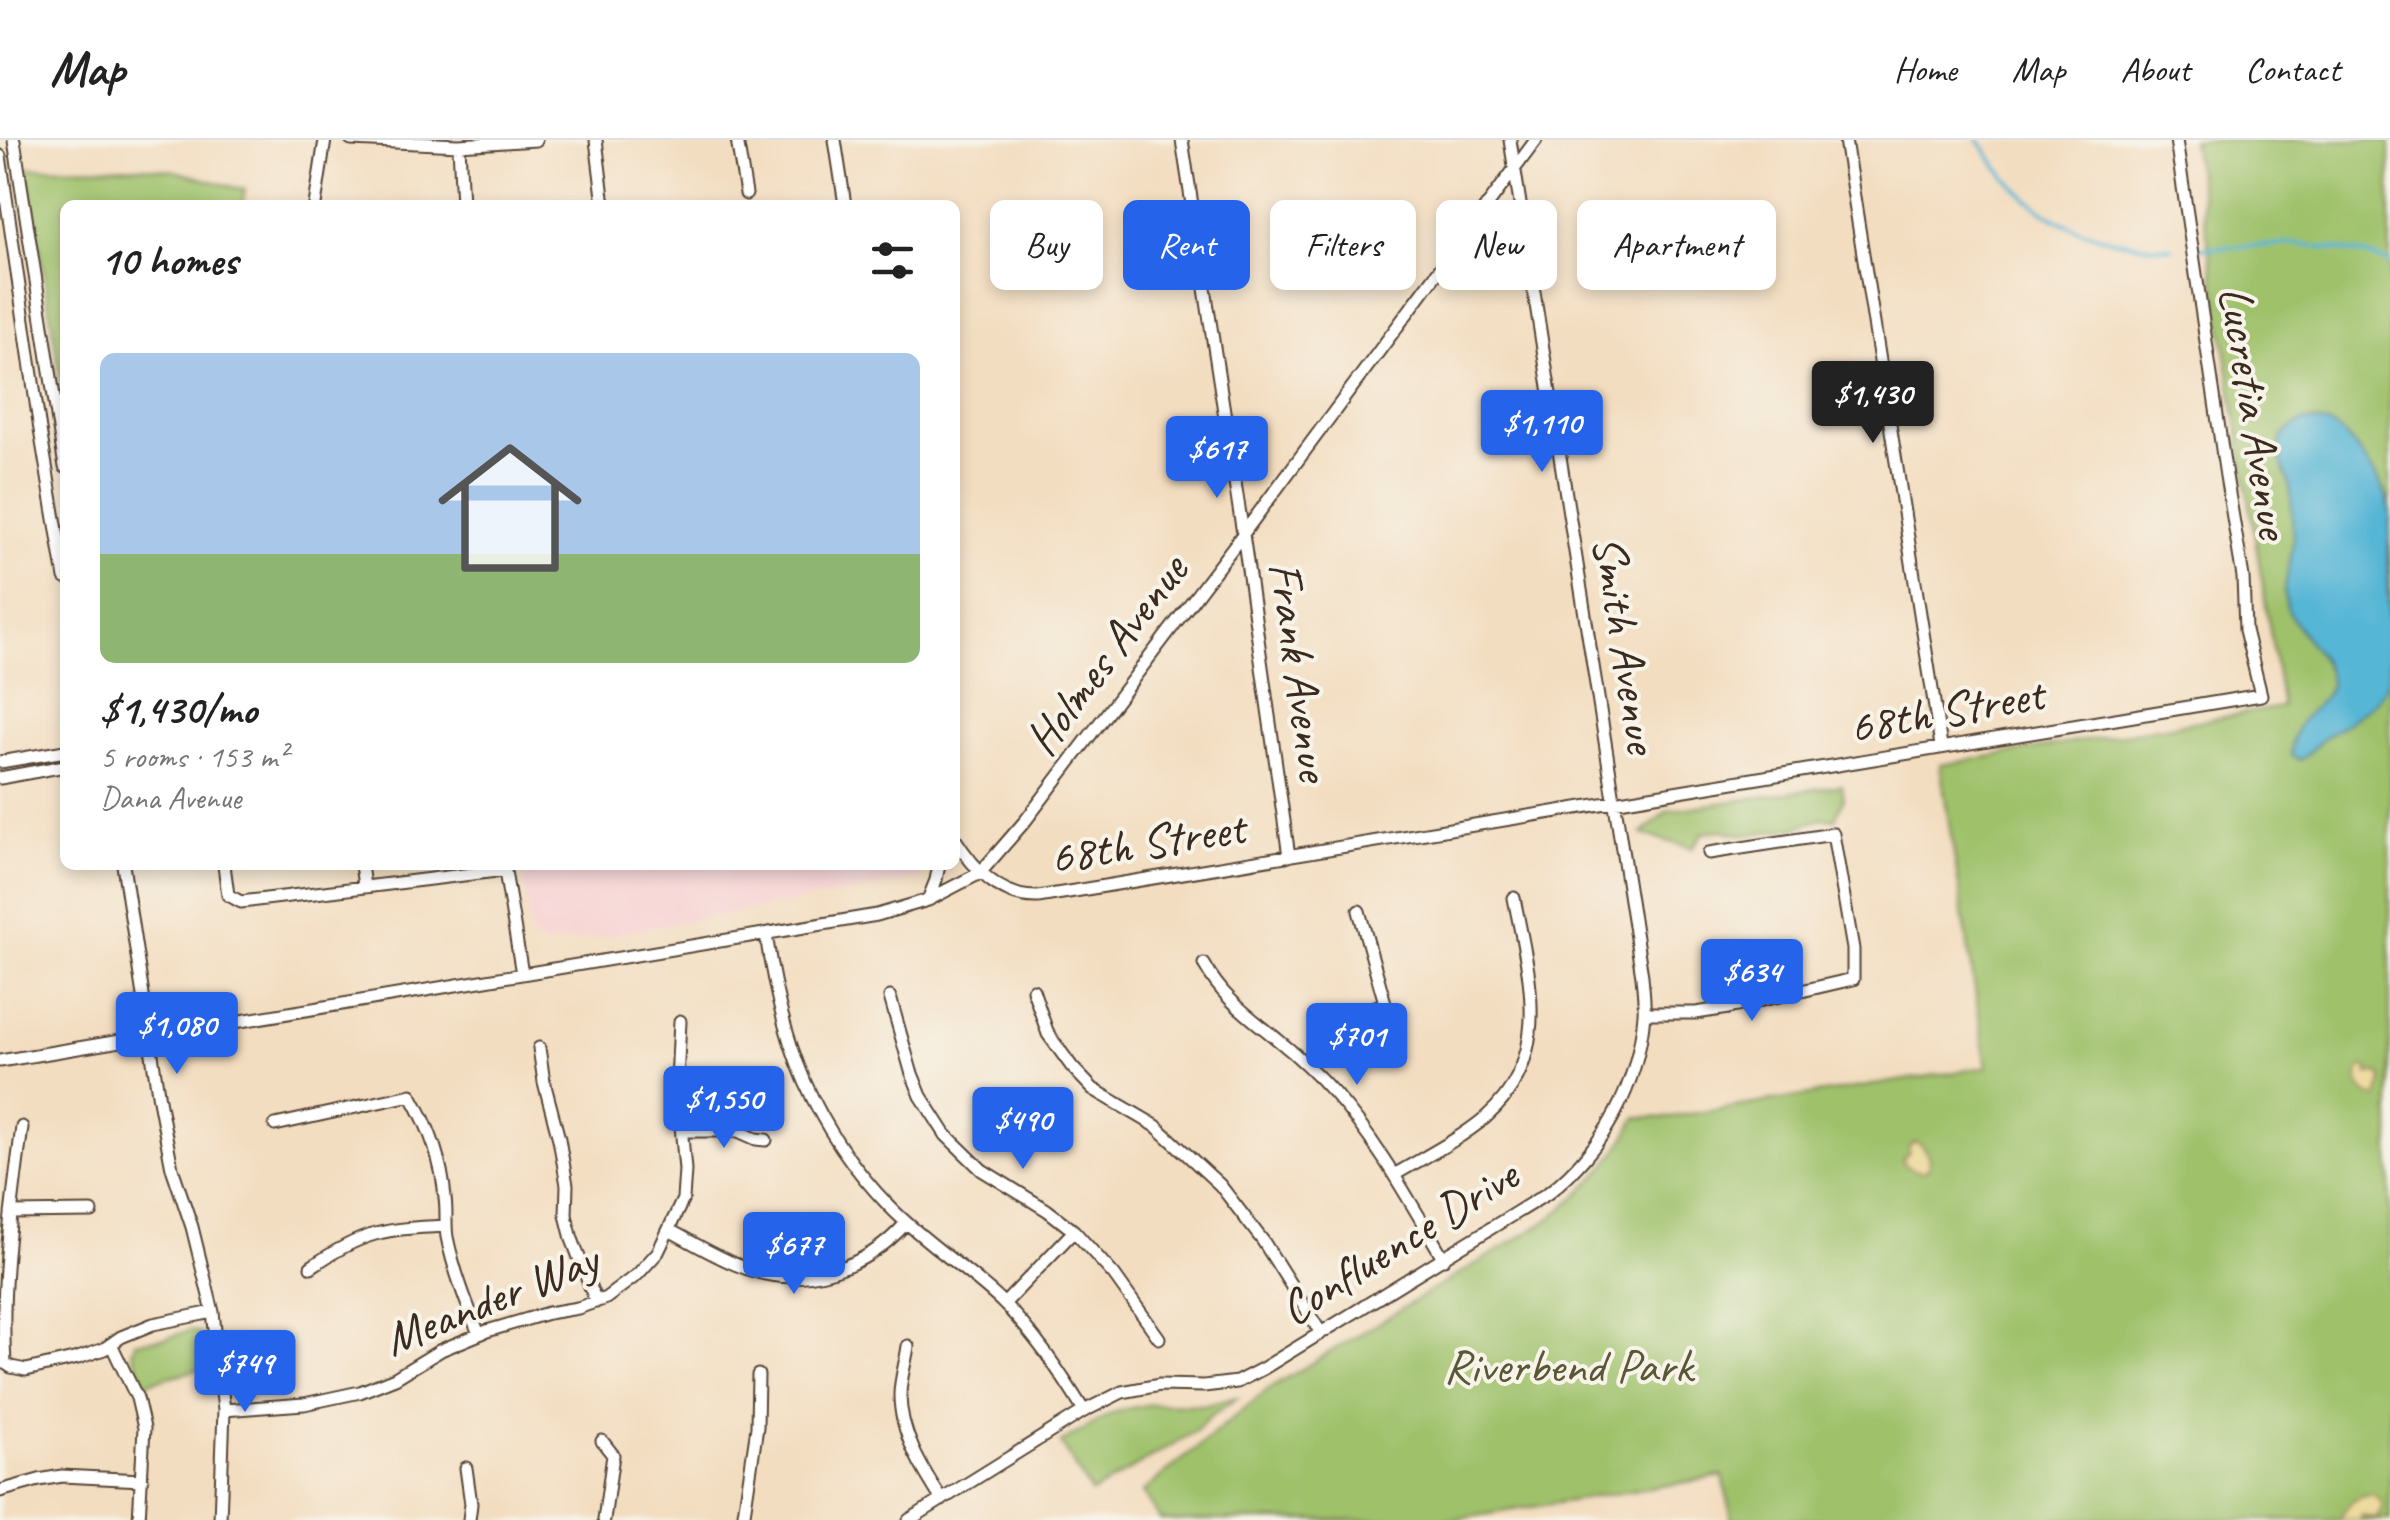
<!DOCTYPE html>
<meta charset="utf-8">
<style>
:root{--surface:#fff;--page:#f2f2f2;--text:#222;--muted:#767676;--line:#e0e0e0;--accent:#2563eb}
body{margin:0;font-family:Caveat,sans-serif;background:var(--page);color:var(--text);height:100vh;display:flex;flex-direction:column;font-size:38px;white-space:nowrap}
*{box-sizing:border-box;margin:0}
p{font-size:32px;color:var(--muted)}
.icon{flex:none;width:55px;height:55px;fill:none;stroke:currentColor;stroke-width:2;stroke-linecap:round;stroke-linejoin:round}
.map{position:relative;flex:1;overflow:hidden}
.details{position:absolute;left:60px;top:60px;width:900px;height:670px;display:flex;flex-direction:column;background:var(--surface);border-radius:15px;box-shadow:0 5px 15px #0003}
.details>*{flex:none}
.banner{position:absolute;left:990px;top:60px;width:950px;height:90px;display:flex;gap:20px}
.price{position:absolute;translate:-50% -85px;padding:0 22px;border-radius:10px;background:var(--accent);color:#fff;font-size:32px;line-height:65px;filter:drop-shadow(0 2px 5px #0008)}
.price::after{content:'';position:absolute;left:50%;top:60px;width:30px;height:22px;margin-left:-15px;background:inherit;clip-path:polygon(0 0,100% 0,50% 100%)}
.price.current{background:#222;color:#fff}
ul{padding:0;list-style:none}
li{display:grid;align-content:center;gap:20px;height:530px;padding:0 40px}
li+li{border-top:2px solid var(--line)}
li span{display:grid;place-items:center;height:310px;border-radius:15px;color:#555}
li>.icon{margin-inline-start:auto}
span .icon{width:180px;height:180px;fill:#fffc;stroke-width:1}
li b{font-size:42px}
h2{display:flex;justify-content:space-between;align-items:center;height:120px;padding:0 40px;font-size:42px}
.pill{padding:0 35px;border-radius:15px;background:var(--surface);box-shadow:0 5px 15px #0003;font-size:35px;line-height:90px}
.pill.current{background:var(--accent);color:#fff}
header{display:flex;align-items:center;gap:60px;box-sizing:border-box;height:140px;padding:0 50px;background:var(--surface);border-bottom:2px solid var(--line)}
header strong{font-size:48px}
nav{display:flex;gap:55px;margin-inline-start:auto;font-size:35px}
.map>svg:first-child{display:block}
.built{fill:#f7cfd2}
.green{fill:#9fc16a;stroke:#6d7644;stroke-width:2.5}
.sand{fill:#eeda9e;stroke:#94825e;stroke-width:2.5}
.water{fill:#57b6d6;stroke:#49707a;stroke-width:2.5}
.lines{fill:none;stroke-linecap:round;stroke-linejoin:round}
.stream{stroke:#57b6d6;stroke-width:4}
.minor-casing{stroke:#574536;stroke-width:15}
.minor{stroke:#fff;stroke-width:11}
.labels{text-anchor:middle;stroke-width:8;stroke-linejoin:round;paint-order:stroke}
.street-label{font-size:48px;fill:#3b2a1e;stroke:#f7f3e8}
.park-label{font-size:48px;fill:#595735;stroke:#f7f3e8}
</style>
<header>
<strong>Map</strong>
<nav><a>Home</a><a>Map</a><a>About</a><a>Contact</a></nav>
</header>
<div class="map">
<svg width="2390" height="1380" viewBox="0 0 2390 1380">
<rect width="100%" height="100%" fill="#f7f3e8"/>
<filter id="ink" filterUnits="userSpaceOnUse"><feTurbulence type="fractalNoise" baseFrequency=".01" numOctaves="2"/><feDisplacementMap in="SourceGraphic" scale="20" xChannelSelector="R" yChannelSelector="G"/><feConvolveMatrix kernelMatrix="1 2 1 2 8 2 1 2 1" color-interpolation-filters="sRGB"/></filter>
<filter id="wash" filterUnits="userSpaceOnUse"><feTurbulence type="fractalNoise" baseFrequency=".0048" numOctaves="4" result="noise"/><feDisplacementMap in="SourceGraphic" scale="40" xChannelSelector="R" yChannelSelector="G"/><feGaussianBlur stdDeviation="2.25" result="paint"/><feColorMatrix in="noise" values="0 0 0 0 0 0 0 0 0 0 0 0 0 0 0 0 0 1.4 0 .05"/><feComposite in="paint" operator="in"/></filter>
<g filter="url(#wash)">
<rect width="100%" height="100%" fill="#f3ddc0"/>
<path class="built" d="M521 725H926L927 730 917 740 598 797 565 801 546 806 532 796Z"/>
<path class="green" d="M2192 0H2390V1380H1732L1723 1336 1452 1380H1160L1143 1352 1267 1250 1547 1081C1583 1053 1617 1019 1637 977L1666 978 1987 927 1940 625 2282 567Z
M143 27 175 31 245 50 242 65H65V248L62 249 27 28Z
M1841 645 1843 660 1835 679 1823 678 1795 688 1745 695 1721 690 1703 693 1692 708 1642 694 1667 671Z
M192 1190 200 1194 204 1228 145 1243 132 1213 135 1202 166 1198Z
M1233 1258H1237L1209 1277 1197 1290 1091 1353 1061 1303 1112 1273 1126 1269 1151 1264 1207 1265Z"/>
<path class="sand" d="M2364 927 2369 929 2368 934 2378 933 2383 938 2378 958C2363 956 2353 943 2360 928Z
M1916 1002C1926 1006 1931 1019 1928 1029L1923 1032C1915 1030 1904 1029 1902 1019L1908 1014 1909 1006Z
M2369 1355 2376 1356 2383 1365 2378 1377 2372 1378 2362 1375 2360 1380H2340C2346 1366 2354 1357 2369 1355Z"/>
<path class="water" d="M2306 281C2316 281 2327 283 2335 288 2353 299 2388 349 2390 370 2390 398 2386 426 2388 454 2389 473 2390 522 2389 538 2380 568 2344 582 2322 600 2314 606 2309 615 2300 620L2291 616C2291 569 2326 569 2330 544 2332 521 2292 489 2286 464 2281 444 2294 420 2293 396 2292 383 2292 355 2289 343 2285 330 2278 321 2280 306 2282 292 2294 285 2306 281Z"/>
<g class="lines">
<path class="stream" d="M1979 0C2027 78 2082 102 2172 108
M2319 107 2358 113 2390 123
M2201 108 2294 104 2314 106"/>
</g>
</g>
<g filter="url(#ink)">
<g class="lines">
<g class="minor-casing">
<path id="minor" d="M14 0 65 327
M351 0 459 5 536 0
M596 0 604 65
M737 0 746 54
M835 0 845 65
M1182 0 1243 394 1289 716
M1845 0 1941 606
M459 5 462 65
M0 16 40 290 65 438
M315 65 325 0
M0 622 65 611
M0 638 65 626
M955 699C974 729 1000 758 1038 757L2261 555 2245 490 2243 437 2226 336 2176 0
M123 725 159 960 172 1028 192 1087 213 1172 224 1270 220 1380
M224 725 228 755 241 762 505 730
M361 725 364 746
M504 725 522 834
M928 760 936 740 939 725
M766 794C781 902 813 988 890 1067 924 1102 966 1128 1001 1161 1034 1193 1060 1232 1084 1271
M1204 824C1223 859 1248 875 1278 900 1298 916 1317 934 1334 953 1378 1002 1410 1062 1444 1119
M1033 850 1048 894 1072 927 1093 949 1156 986 1220 1045 1263 1101 1321 1193
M890 857 911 931 921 956 946 995 982 1030 1047 1070 1074 1091 1114 1135 1159 1198
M1644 873H1696L1728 868 1853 839V809L1833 694 1709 713
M539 908 544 942 559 999 567 1045 566 1075 572 1099 596 1162
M0 921 877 775 928 760 980 733 1026 680 1243 394 1536 0
M1308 926 1364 872 1385 863 1359 771
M275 985 411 955C430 988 442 1020 445 1058 447 1072 445 1084 447 1097 454 1131 466 1162 479 1194
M22 987C12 1065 0 1145 5 1223L11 1227 26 1230 78 1218 104 1209 121 1197 153 1184 213 1172
M683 991H738L756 999 766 1000
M1394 1035C1424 1017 1459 1000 1486 977 1554 918 1529 834 1514 758
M11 1073 92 1072
M669 1090C694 1103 719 1119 745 1128 803 1150 867 1128 906 1083
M311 1127C363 1091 384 1089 446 1086
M1004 1164 1074 1091
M111 1204 137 1258 144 1288 139 1380
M908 1206C906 1222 900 1239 900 1255 900 1293 922 1329 942 1360
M224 1270 304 1264 360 1252 395 1238 441 1210 487 1191 548 1173 578 1168 606 1158 638 1134 658 1112 683 1059 685 1030 677 941 680 881
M602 1301 613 1315 604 1380
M466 1328 471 1364 469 1380
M0 1351 39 1340 62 1336 142 1340
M743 1380 757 1287 758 1235
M909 1380 1084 1271 1122 1252 1160 1245 1204 1246 1237 1242 1264 1228 1548 1053C1604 1009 1638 946 1644 874 1645 862 1643 848 1642 836L1510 0"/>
</g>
<use href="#minor" class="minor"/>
</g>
</g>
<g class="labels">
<g class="street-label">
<text transform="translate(2256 272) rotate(81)" y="17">Lucretia Avenue</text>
<text transform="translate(1627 504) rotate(81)" y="17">Smith Avenue</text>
<text transform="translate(1105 514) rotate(-53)" y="17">Holmes Avenue</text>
<text transform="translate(1301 531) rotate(82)" y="17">Frank Avenue</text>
<text transform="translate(1946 569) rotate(-10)" y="17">68th Street</text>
<text transform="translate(1147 701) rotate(-9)" y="17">68th Street</text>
<text transform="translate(1398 1101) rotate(-32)" y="17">Confluence Drive</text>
<text transform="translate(490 1158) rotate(-22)" y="17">Meander Way</text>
</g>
<g class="park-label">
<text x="1568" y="1242">Riverbend Park</text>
</g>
</g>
</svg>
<b class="price current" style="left:1873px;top:306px">$1,430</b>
<b class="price" style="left:1542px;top:335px">$1,110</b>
<b class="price" style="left:1217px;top:361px">$617</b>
<b class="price" style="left:1752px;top:884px">$634</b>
<b class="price" style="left:177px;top:937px">$1,080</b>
<b class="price" style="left:1357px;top:948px">$701</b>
<b class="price" style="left:724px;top:1011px">$1,550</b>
<b class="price" style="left:1023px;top:1032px">$490</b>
<b class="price" style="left:794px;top:1157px">$677</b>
<b class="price" style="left:245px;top:1275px">$749</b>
<div class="banner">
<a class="pill">Buy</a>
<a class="pill current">Rent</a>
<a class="pill">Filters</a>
<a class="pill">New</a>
<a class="pill">Apartment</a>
</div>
<section class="details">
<h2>10 homes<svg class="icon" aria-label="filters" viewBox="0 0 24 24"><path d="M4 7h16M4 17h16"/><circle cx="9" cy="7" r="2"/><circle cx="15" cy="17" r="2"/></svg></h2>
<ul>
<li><span style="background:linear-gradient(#a9c7e8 65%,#8fb573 0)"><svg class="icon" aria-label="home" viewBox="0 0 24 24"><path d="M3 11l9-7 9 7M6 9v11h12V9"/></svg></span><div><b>$1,430/mo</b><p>5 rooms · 153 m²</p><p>Dana Avenue</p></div></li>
</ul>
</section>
</div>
